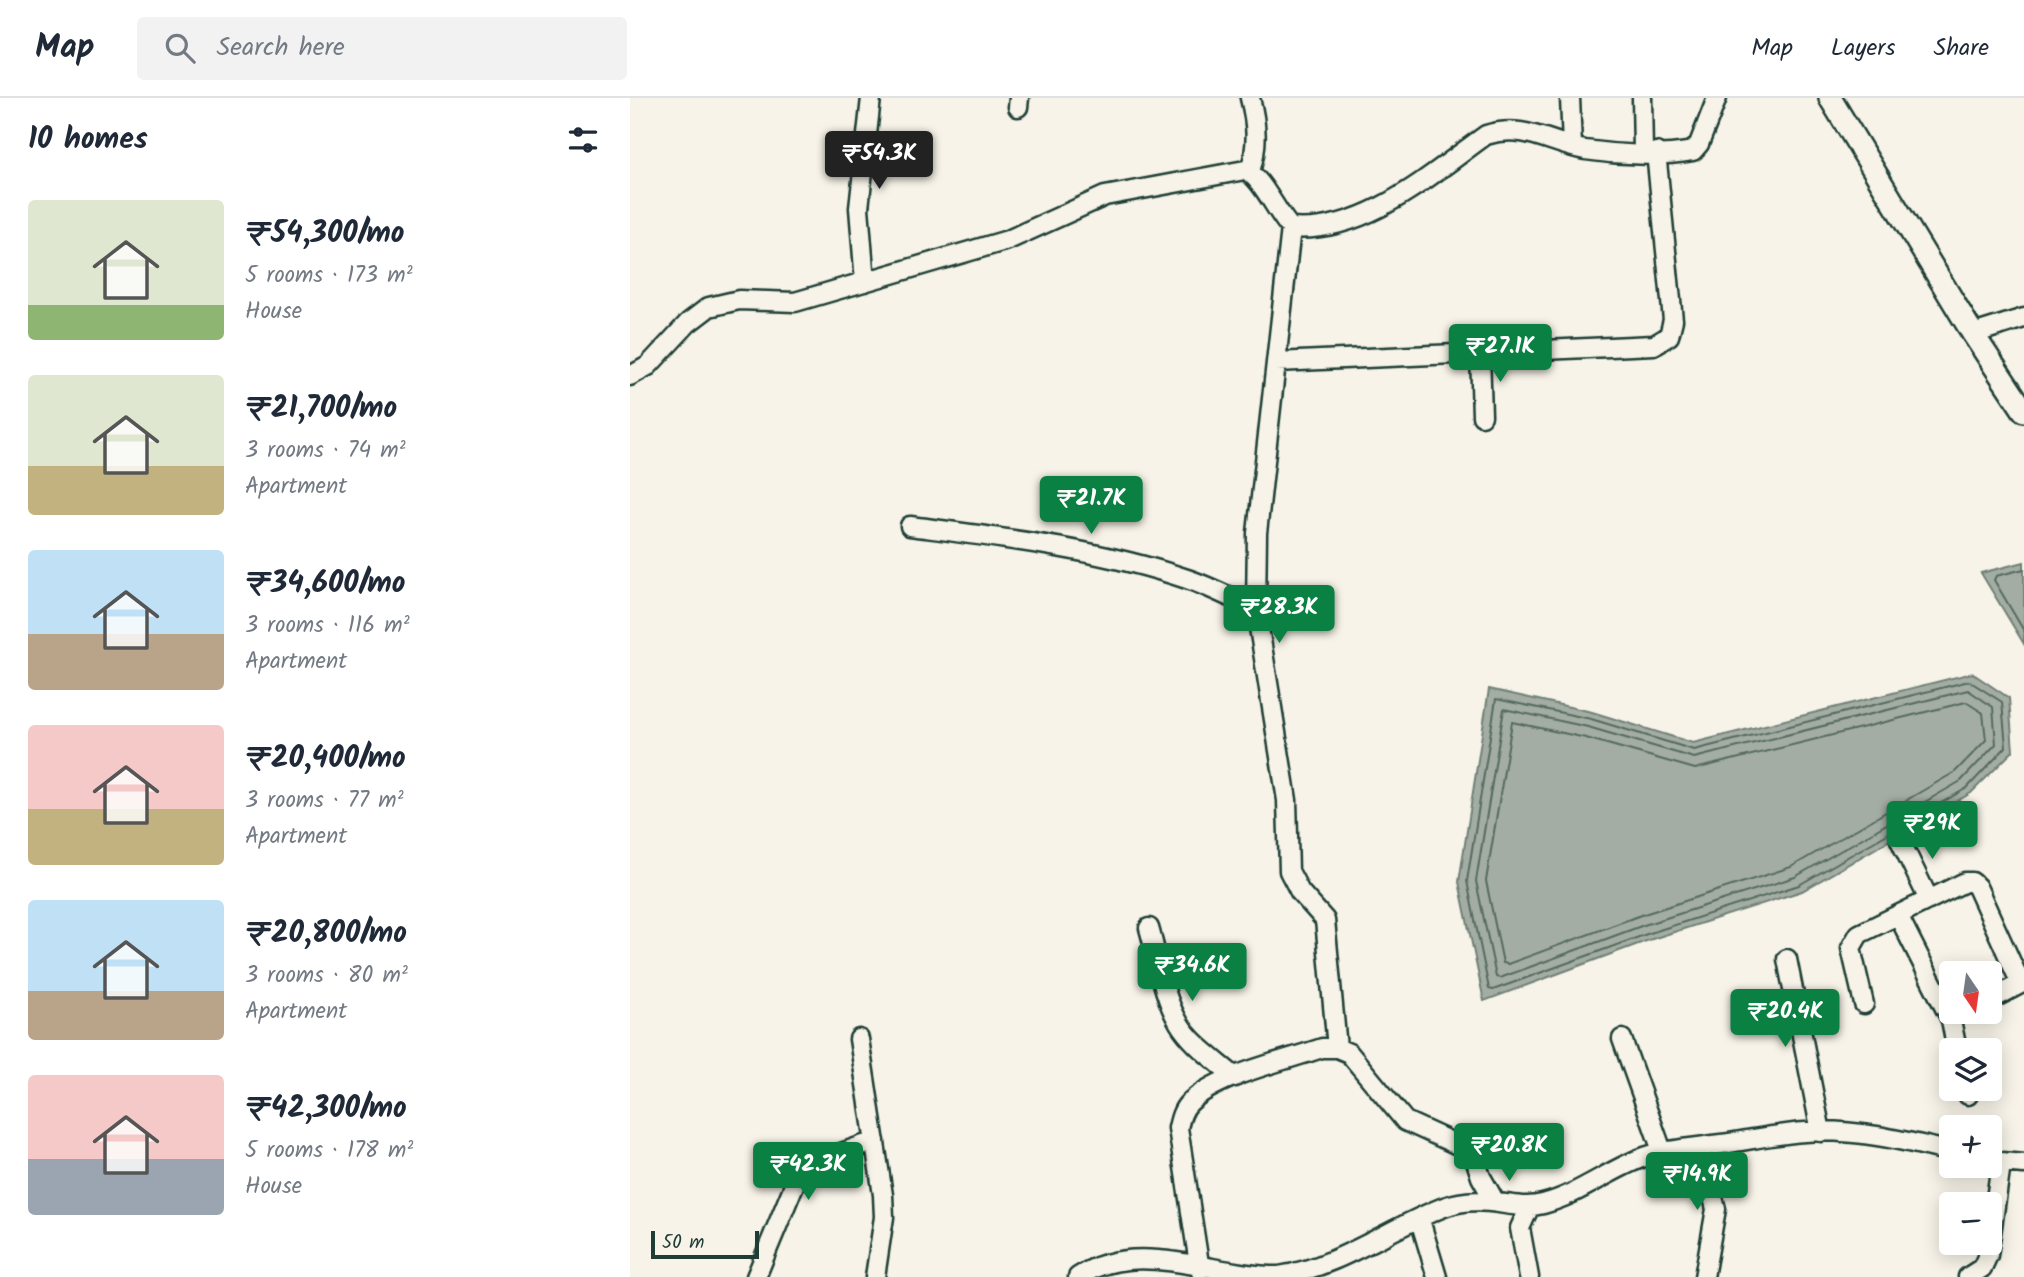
<!DOCTYPE html>
<meta charset="utf-8">
<style>
:root{--surface:#fff;--page:#f2f2f3;--text:#1f2937;--muted:#747a83;--line:#e0e1e3;--accent:#0b8043}
body{margin:0;font-family:Kalam,sans-serif;background:var(--page);color:var(--text);height:100vh;display:flex;flex-direction:column;font-size:26px;white-space:nowrap}
*{box-sizing:border-box;margin:0}
p{font-size:23px;color:var(--muted)}
.icon{flex:none;width:38px;height:38px;fill:none;stroke:currentColor;stroke-width:2;stroke-linecap:round;stroke-linejoin:round}
.map{position:relative;flex:1;overflow:hidden}
.sheet{display:flex;flex-direction:column;background:var(--surface);width:630px}
.sheet>*{flex:none}
.needle{width:46px;rotate:167deg}
.tools{position:absolute;left:1309px;top:863px;display:grid;gap:14px}
.tools a{display:grid;place-items:center;width:63px;height:63px;border-radius:7px;background:var(--surface);box-shadow:0 4px 18px #0003;font-size:35px}
.scale{position:absolute;left:21px;bottom:18px;width:108px;box-sizing:border-box;padding-left:7px;border:4px solid #1f3d34;border-top:0;font-size:19px;line-height:24px;white-space:nowrap;color:#1f3d34;-webkit-text-stroke:5px #f7f3e8;paint-order:stroke}
.price{position:absolute;translate:-50% -60px;padding:0 16px;border-radius:7px;background:var(--accent);color:#fff;font-size:23px;line-height:46px;filter:drop-shadow(0 2px 4px #0008)}
.price::after{content:'';position:absolute;left:50%;top:42px;width:21px;height:16px;margin-left:-10px;background:inherit;clip-path:polygon(0 0,100% 0,50% 100%)}
.price.on{background:#222;color:#fff}
ul{padding:0;list-style:none}
li{display:flex;align-items:center;gap:21px;height:175px;padding:0 28px}
li span{display:grid;place-items:center;flex:none;width:196px;height:140px;border-radius:7px;color:#555}
li>.icon{margin-inline-start:auto}
span .icon{width:84px;height:84px;fill:#fffc;stroke-width:1}
li b{font-size:30px}
h2{display:flex;justify-content:space-between;align-items:center;height:84px;padding:0 28px;font-size:30px}
header{display:flex;align-items:center;gap:42px;box-sizing:border-box;height:98px;padding:0 35px;background:var(--surface);border-bottom:2px solid var(--line)}
header strong{font-size:33px}
nav{display:flex;gap:38px;margin-inline-start:auto;font-size:24px}
.search{width:490px;height:63px;background:var(--page);display:flex;align-items:center;gap:18px;box-sizing:border-box;padding:0 24px;border-radius:7px;color:var(--muted);font-size:26px}
main{display:flex;flex:1;min-height:0}
.map>svg:first-child{display:block}
.water{fill:#a4ada3;stroke:#6f8077;stroke-width:2}
.lines{fill:none;stroke-linecap:round;stroke-linejoin:round}
.shore{stroke:#546a60;stroke-width:2}
.minor-casing{stroke:#1f3d34;stroke-width:23}
.major-casing{stroke:#1f3d34;stroke-width:26}
.minor{stroke:#f7f3e8;stroke-width:18}
.major{stroke:#f7f3e8;stroke-width:21}
</style>
<header>
<strong>Map</strong>
<div class="search"><svg class="icon" aria-label="search" viewBox="0 0 24 24"><circle cx="10" cy="10" r="6"/><path d="M15 15l6 6"/></svg>Search here</div>
<nav><a>Map</a><a>Layers</a><a>Share</a></nav>
</header>
<main>
<section class="sheet">
<h2>10 homes<svg class="icon" aria-label="filters" viewBox="0 0 24 24"><path d="M4 7h16M4 17h16"/><circle cx="9" cy="7" r="2"/><circle cx="15" cy="17" r="2"/></svg></h2>
<ul>
<li><span style="background:linear-gradient(#dfe7d0 75%,#8fb573 0)"><svg class="icon" aria-label="home" viewBox="0 0 24 24"><path d="M3 11l9-7 9 7M6 9v11h12V9"/></svg></span><div><b>₹54,300/mo</b><p>5 rooms · 173 m²</p><p>House</p></div></li>
<li><span style="background:linear-gradient(#dfe7d0 65%,#c2b280 0)"><svg class="icon" aria-label="home" viewBox="0 0 24 24"><path d="M3 11l9-7 9 7M6 9v11h12V9"/></svg></span><div><b>₹21,700/mo</b><p>3 rooms · 74 m²</p><p>Apartment</p></div></li>
<li><span style="background:linear-gradient(#bfe0f5 60%,#b9a48a 0)"><svg class="icon" aria-label="home" viewBox="0 0 24 24"><path d="M3 11l9-7 9 7M6 9v11h12V9"/></svg></span><div><b>₹34,600/mo</b><p>3 rooms · 116 m²</p><p>Apartment</p></div></li>
<li><span style="background:linear-gradient(#f6c9c9 60%,#c2b280 0)"><svg class="icon" aria-label="home" viewBox="0 0 24 24"><path d="M3 11l9-7 9 7M6 9v11h12V9"/></svg></span><div><b>₹20,400/mo</b><p>3 rooms · 77 m²</p><p>Apartment</p></div></li>
<li><span style="background:linear-gradient(#bfe0f5 65%,#b9a48a 0)"><svg class="icon" aria-label="home" viewBox="0 0 24 24"><path d="M3 11l9-7 9 7M6 9v11h12V9"/></svg></span><div><b>₹20,800/mo</b><p>3 rooms · 80 m²</p><p>Apartment</p></div></li>
<li><span style="background:linear-gradient(#f6c9c9 60%,#9aa5b1 0)"><svg class="icon" aria-label="home" viewBox="0 0 24 24"><path d="M3 11l9-7 9 7M6 9v11h12V9"/></svg></span><div><b>₹42,300/mo</b><p>5 rooms · 178 m²</p><p>House</p></div></li>
</ul>
</section>
<div class="map">
<svg width="1394" height="1179" viewBox="0 0 1394 1179">
<rect width="100%" height="100%" fill="#f7f3e8"/>
<filter id="ink" filterUnits="userSpaceOnUse"><feTurbulence type="fractalNoise" baseFrequency=".0143" numOctaves="2"/><feDisplacementMap in="SourceGraphic" scale="14" xChannelSelector="R" yChannelSelector="G"/><feConvolveMatrix kernelMatrix="1 2 1 2 8 2 1 2 1" color-interpolation-filters="sRGB"/></filter>
<g filter="url(#ink)">
<path class="water" d="M1394 464V546L1351 475Z
M1342 575 1379 600 1383 653 1341 695 1172 793 1019 842 854 903 829 784 859 591 962 614 1063 645Z"/>
<g class="lines">
<path class="shore" d="M1394 471 1366 478 1364 482 1394 533
M1339 583 1372 604 1376 649 1337 690 1169 787 1017 836 863 892 859 891 837 783 866 601 961 621 1064 652Z
M1338 592 1363 609 1366 646 1331 683 1165 779 1014 827 870 880 866 879 846 783 874 611 958 629 1064 660Z
M1336 604 1353 615 1356 642 1325 674 1161 769 1011 817 878 866 873 865 856 783 882 624 956 640 1065 671Z"/>
<g class="minor-casing">
<path id="minor" d="M940 0 942 48
M1012 0 1013 54
M388 9 389 0
M620 74C628 47 627 27 620 0
M661 130 627 435 626 511 657 702 659 773 670 794 695 822 707 950
M235 184 229 110 241 0
M1343 236 1394 220
M850 254 852 318
M646 264 1024 247 1039 238 1043 222 1026 54
M0 278 18 268 58 225 79 209 109 202 165 204 378 142 475 98 615 72C632 79 647 116 661 130 735 136 800 77 856 37 894 25 919 45 955 52 988 57 1030 59 1063 53L1069 46 1087 0
M280 428C372 440 469 451 557 481 581 489 603 501 626 511
M1270 742 1299 802
M1268 817 1321 922 1327 952
M519 830C528 861 533 898 549 925 562 947 587 963 605 979
M1157 861 1191 1034
M1360 902 1394 884
M1234 906 1221 850 1229 836 1335 784H1342L1347 789 1391 886
M229 941 253 1097 254 1119 245 1179
M992 941 1032 1053
M1336 990 1338 997
M1070 1049 1086 1111 1074 1179
M1360 1063 1394 1066
M790 1122 807 1179
M570 1172 548 1030C550 1021 552 1012 559 1005 587 977 655 963 692 950H707L719 955 775 1023 843 1054 851 1079 864 1102
M126 1179 167 1080 185 1064 245 1043
M448 1179C507 1139 584 1179 649 1178 709 1169 759 1130 814 1109 855 1094 882 1114 913 1106 948 1097 976 1074 1009 1061 1035 1051 1063 1050 1091 1046 1119 1042 1147 1036 1175 1034 1223 1030 1275 1043 1321 1054
M899 1179 890 1130 900 1108
M1338 1179 1352 1170 1358 1157 1371 1066"/>
</g>
<g class="major-casing">
<path id="major" d="M1200 0 1343 236 1394 313"/>
</g>
<use href="#minor" class="minor"/>
<use href="#major" class="major"/>
</g>
</g>
</svg>
<div class="tools">
<a><svg class="needle" viewBox="-14 -14 28 28"><path d="M0-13l5 13h-10z" fill="#e53935"/><path d="M0 13l5-13h-10z" fill="#747a83"/></svg></a>
<a><svg class="icon" aria-label="layers" viewBox="0 0 24 24"><path d="M12 4l9 5-9 5-9-5zM3 14l9 5 9-5"/></svg></a>
<a>+</a>
<a>−</a>
</div>
<div class="scale">50 m</div>
<b class="price on" style="left:249px;top:93px">₹54.3K</b>
<b class="price" style="left:870px;top:286px">₹27.1K</b>
<b class="price" style="left:461px;top:438px">₹21.7K</b>
<b class="price" style="left:649px;top:547px">₹28.3K</b>
<b class="price" style="left:1302px;top:763px">₹29K</b>
<b class="price" style="left:562px;top:905px">₹34.6K</b>
<b class="price" style="left:1155px;top:951px">₹20.4K</b>
<b class="price" style="left:879px;top:1085px">₹20.8K</b>
<b class="price" style="left:178px;top:1104px">₹42.3K</b>
<b class="price" style="left:1067px;top:1114px">₹14.9K</b>
</div>
</main>
